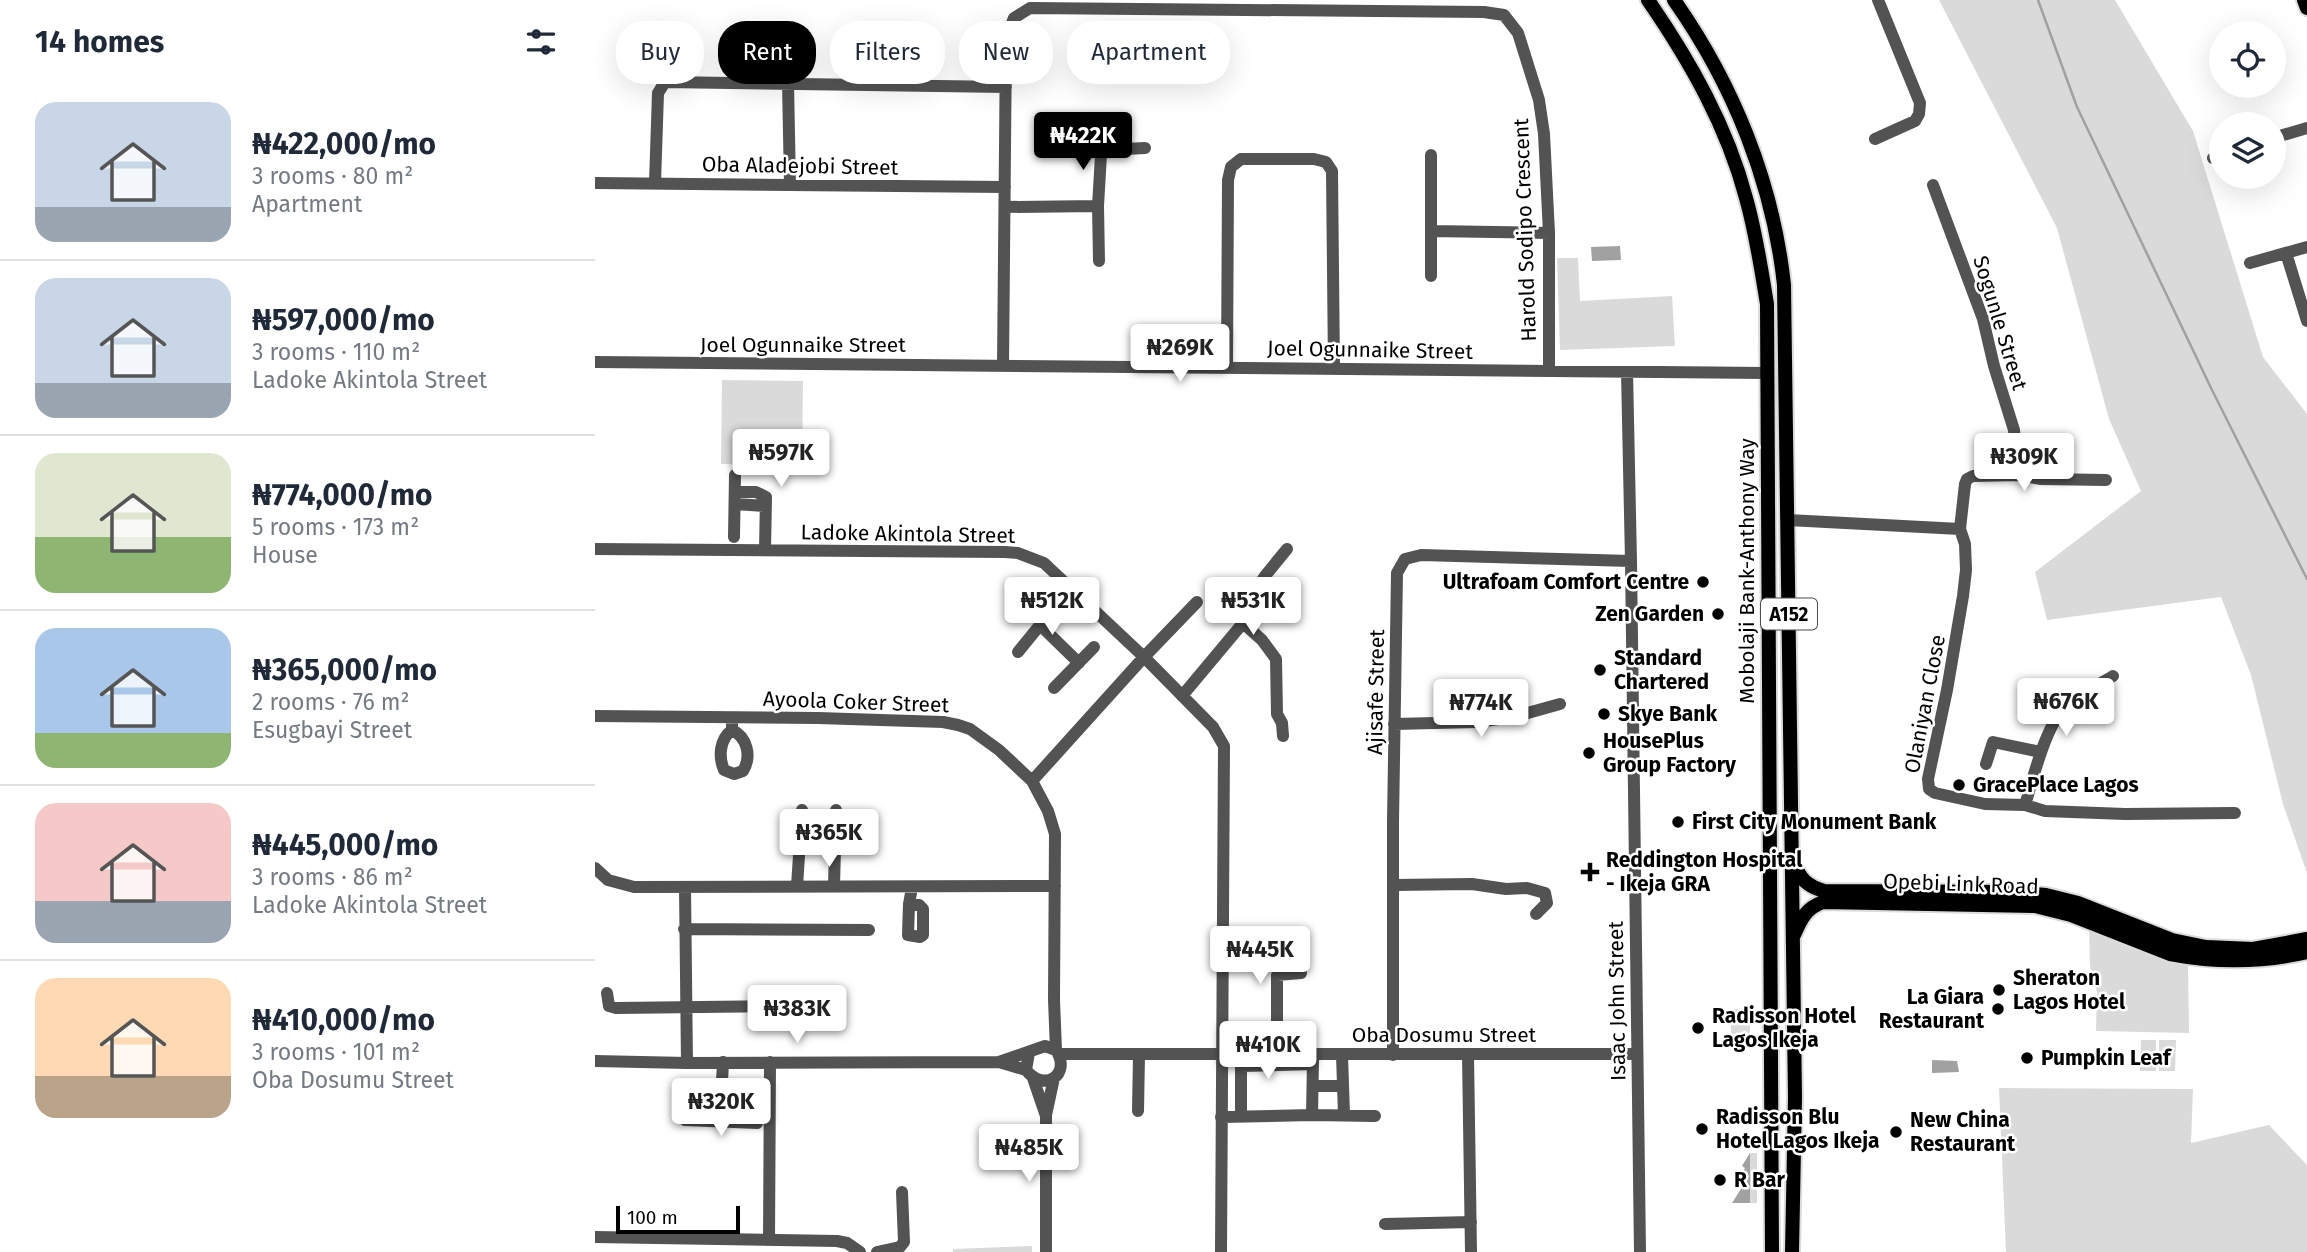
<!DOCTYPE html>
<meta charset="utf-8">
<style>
:root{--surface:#fff;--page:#f6f6f7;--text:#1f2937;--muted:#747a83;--line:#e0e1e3;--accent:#000}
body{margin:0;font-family:"Fira Sans",sans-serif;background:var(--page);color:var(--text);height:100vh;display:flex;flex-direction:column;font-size:26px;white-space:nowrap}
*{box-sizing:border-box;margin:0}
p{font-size:23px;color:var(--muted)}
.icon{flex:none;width:38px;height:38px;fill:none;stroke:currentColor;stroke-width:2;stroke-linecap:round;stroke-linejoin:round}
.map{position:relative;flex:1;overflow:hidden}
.side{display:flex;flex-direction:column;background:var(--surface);width:595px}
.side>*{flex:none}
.hud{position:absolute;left:21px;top:21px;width:665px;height:63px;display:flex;gap:14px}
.tools{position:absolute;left:1614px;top:21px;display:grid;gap:14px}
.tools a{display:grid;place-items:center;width:77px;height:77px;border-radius:50%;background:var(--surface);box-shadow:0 7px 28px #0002;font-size:35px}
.scale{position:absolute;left:21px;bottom:18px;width:124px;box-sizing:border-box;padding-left:7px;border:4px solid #000;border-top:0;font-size:19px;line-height:24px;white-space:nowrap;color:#000;-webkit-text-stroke:5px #fff;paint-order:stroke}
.price{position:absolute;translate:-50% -60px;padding:0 16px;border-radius:7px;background:#fff;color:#222;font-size:23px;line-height:46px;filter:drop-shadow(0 2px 4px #0008)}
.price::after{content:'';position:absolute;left:50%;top:42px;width:21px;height:16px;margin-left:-10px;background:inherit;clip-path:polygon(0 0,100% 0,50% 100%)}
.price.active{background:var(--accent);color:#fff}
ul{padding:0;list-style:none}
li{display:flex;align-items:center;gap:21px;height:175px;padding:0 35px}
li+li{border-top:2px solid var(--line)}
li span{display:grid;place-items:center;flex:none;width:196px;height:140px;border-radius:21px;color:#555}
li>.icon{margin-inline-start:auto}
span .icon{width:84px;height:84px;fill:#fffc;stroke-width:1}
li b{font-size:30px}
h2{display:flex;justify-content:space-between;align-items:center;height:84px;padding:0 35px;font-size:30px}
.tag{padding:0 24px;border-radius:28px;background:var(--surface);box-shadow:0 7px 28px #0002;font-size:24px;line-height:63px}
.tag.active{background:var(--accent);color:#fff}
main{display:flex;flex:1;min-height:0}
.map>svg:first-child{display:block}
.green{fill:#dadada}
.water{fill:#a1a1a1}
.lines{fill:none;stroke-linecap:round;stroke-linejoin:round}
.stream{stroke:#a1a1a1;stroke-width:2.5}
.major-casing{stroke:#dbdbdb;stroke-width:18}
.minor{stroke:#535353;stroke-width:12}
.major{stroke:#000;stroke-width:14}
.poi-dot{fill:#000;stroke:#fff;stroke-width:2.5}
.labels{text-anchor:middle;stroke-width:5;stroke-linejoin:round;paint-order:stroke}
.shield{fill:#fff;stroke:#4c4c4c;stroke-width:2}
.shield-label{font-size:19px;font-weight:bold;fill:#000}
.street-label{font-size:21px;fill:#000;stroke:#fff}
.poi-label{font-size:21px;font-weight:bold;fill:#000;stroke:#fff;text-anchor:start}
</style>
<main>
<section class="side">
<h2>14 homes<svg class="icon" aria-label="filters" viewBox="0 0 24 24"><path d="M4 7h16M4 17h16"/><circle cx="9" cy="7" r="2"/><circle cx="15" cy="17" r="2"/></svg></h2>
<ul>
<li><span style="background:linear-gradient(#c9d6e8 75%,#9aa5b1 0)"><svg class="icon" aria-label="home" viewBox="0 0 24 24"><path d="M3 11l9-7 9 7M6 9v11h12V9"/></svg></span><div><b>₦422,000/mo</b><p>3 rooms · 80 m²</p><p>Apartment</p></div></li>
<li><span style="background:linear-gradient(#c9d6e8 75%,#9aa5b1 0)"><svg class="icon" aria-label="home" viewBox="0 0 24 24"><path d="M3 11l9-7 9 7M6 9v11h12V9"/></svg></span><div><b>₦597,000/mo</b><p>3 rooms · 110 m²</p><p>Ladoke Akintola Street</p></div></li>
<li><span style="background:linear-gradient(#dfe7d0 60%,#8fb573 0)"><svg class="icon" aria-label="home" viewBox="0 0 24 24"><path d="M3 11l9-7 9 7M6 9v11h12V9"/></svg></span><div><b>₦774,000/mo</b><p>5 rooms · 173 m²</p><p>House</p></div></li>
<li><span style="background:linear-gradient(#a9c7e8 75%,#8fb573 0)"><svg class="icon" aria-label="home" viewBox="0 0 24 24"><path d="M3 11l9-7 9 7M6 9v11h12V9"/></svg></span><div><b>₦365,000/mo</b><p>2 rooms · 76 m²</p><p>Esugbayi Street</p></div></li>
<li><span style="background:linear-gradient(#f6c9c9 70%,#9aa5b1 0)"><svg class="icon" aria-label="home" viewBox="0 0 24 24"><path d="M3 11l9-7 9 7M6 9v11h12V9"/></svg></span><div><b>₦445,000/mo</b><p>3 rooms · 86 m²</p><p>Ladoke Akintola Street</p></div></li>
<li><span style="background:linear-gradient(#ffd9b3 70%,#b9a48a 0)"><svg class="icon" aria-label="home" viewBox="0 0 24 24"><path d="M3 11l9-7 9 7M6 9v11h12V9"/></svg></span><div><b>₦410,000/mo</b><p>3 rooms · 101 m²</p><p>Oba Dosumu Street</p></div></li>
</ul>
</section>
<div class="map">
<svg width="1712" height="1252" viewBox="0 0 1712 1252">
<rect width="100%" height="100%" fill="#fff"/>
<path class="green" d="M1344 0H1520L1598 131 1668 357 1712 414V873L1688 804 1656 675 1626 597 1452 620 1440 572 1546 491 1514 419 1462 228Z
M962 258H983L985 301 1077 296 1080 346 965 350Z
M127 380 208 381 207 466 126 464Z
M1494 928 1542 949 1593 964 1594 1033 1501 1031 1502 992 1495 966Z
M1136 1009H1155V1046L1136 1045Z
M1546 1040H1561V1071H1545Z
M1564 1040H1581L1580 1071H1564Z
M1404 1088 1598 1089 1596 1143 1674 1125 1712 1165V1252H1411Z
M1155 1153H1162V1203H1155Z
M437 1246V1252H358V1249Z"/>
<path class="water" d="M1025 246 1026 260 997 261 996 247Z
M1337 1060 1362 1061 1364 1072 1337 1073Z
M1155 1153V1203H1137L1151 1181 1145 1177 1150 1168 1147 1166Z"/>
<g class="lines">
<path class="stream" d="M1443 0 1482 107 1616 388 1712 579"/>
<g class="major-casing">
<path id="major" d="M1053 0C1095 61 1132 126 1151 198 1161 233 1166 268 1172 304L1177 1252
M1079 0C1138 84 1178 182 1189 285L1200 1097 1197 1252
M1709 0 1712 8
M1199 863C1205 879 1212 886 1229 891L1417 892 1451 895 1483 903 1577 940 1611 947 1658 949 1712 939
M1199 935C1206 919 1211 908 1228 902L1440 906 1476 915 1575 954C1622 963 1665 963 1712 952"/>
</g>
<path class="minor" d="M193 83 195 185
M1678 138 1712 128
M1280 139 1320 121 1324 114 1325 103 1283 0
M836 155V276
M1618 158 1626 156
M0 183 410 187
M60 183 63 93 70 82 411 87
M1338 185 1388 319 1399 366 1419 430 1423 475
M410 207 503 206
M836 231 954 233
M1691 253 1712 321
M504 261 503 206 506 155 510 150 550 148
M1655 263 1712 247
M0 362 1171 373
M408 366 411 39 419 18 435 8 889 12 909 15 923 33 944 100 949 134 954 233V371
M632 368 633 180 636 167 646 159H719L731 162 737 171 739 369
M1032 372 1036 561 1045 1252
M1511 480 1446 479 1423 475 1378 476 1372 479 1370 484 1365 529 1370 544 1371 570 1368 596 1352 690 1333 779 1334 789 1340 793 1390 804 1430 805 1450 811 1530 814 1640 813
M140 492H161L171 497 170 550
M140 504 171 506
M1193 520 1365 529
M139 537 140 475
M0 549 410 552 423 553 449 563 549 657 618 727 629 746 626 1252
M648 623 667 640 681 659 682 714 687 723 688 736
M445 625 484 663
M423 652 445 625 480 592
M459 688 499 647
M587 696 648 623 659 593 670 576 692 549
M0 716 223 718 348 722 363 725 375 729 404 750 437 781 453 811 460 834 459 1000 461 1050
M137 718V730C125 739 123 756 129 770L139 774 148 771C157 756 152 737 137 730
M799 724 881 722 918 717 965 704
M1391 764 1398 742 1446 752
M437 781 549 657 602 602
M1430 805C1438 779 1451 723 1472 705 1485 693 1504 685 1518 676
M0 868 13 880 39 887 460 886
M799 885 877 884 911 889 932 888 950 893 952 903 941 914
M202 886 207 810
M239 886 241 810
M90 888 92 1063
M314 904 324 905 328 909V935L325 937 313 935 314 904 316 893
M89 929 274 930
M12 993 14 1006 21 1008 185 1006
M682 1053V975L706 973
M464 1054H1041
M747 1055 749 1115
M798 1055V821L802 573 810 559 826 555 1036 561
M873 1055 876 1252
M0 1061 92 1063 404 1062 431 1070
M404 1062 450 1046 461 1050C477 1075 449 1093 431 1070L434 1053
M438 1078 451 1116V1252
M718 1086H748
M543 1111 544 1055
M451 1115 459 1078
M717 1115 780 1116
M646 1116V1066L718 1064
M626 1117 717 1115 718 1060
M90 1120 162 1123
M125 1121 128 1062
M790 1224 876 1222
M0 1237 242 1241 252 1243 265 1252
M174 1240 175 1062
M282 1252 305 1247 309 1242 307 1192"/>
<use href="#major" class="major"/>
</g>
<g class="poi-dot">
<circle cx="1108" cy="582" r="7"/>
<circle cx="1123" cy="614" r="7"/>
<circle cx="1005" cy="670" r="7"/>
<circle cx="1009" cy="714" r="7"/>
<circle cx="994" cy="753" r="7"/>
<circle cx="1364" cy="785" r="7"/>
<circle cx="1083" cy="822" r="7"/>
<path d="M991.5 861.5h7v7h7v7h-7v7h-7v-7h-7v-7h7z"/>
<circle cx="1404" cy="990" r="7"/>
<circle cx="1403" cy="1009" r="7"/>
<circle cx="1103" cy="1028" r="7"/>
<circle cx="1432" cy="1058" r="7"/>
<circle cx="1107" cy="1129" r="7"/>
<circle cx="1301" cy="1132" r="7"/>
<circle cx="1125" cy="1180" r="7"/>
</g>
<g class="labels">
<rect class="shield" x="1166" y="598.5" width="56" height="31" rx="5"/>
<g class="shield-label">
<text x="1194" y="621">A152</text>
</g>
<g class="street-label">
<text transform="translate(205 166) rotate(1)" y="7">Oba Aladejobi Street</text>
<text transform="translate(930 230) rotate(-92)" y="7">Harold Sodipo Crescent</text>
<text transform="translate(1405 323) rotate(73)" y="7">Sogunle Street</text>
<text x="208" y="352">Joel Ogunnaike Street</text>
<text transform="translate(775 350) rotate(1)" y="7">Joel Ogunnaike Street</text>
<text transform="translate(313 534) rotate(1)" y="7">Ladoke Akintola Street</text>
<text transform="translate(1152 571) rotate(-90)" y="7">Mobolaji Bank-Anthony Way</text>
<text transform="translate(781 692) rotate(-89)" y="7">Ajisafe Street</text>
<text transform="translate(261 702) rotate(2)" y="7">Ayoola Coker Street</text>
<text transform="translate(1330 704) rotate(-79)" y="7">Olaniyan Close</text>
<text transform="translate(1366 884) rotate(2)" y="7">Opebi Link Road</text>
<text transform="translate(1022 1001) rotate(-91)" y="7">Isaac John Street</text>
<text x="849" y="1042">Oba Dosumu Street</text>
</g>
<g class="poi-label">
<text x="1094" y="589" text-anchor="end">Ultrafoam Comfort Centre</text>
<text x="1109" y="621" text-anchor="end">Zen Garden</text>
<text x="1019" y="665">Standard<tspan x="1019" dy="24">Chartered</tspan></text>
<text x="1023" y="721">Skye Bank</text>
<text x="1008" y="748">HousePlus<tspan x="1008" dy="24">Group Factory</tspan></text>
<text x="1378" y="792">GracePlace Lagos</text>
<text x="1097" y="829">First City Monument Bank</text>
<text x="1011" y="867">Reddington Hospital<tspan x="1011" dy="24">- Ikeja GRA</tspan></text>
<text x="1418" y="985">Sheraton<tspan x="1418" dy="24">Lagos Hotel</tspan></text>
<text x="1389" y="1004" text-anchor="end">La Giara<tspan x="1389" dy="24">Restaurant</tspan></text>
<text x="1117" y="1023">Radisson Hotel<tspan x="1117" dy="24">Lagos Ikeja</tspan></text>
<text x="1446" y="1065">Pumpkin Leaf</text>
<text x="1121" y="1124">Radisson Blu<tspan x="1121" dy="24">Hotel Lagos Ikeja</tspan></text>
<text x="1315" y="1127">New China<tspan x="1315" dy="24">Restaurant</tspan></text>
<text x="1139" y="1187">R Bar</text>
</g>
</g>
</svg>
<div class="tools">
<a><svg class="icon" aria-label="locate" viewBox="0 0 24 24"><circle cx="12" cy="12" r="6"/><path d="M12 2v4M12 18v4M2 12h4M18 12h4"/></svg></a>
<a><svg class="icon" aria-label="layers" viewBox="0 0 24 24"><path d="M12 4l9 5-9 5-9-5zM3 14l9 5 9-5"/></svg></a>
</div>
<div class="scale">100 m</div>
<b class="price active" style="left:488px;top:172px">₦422K</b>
<b class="price" style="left:585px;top:384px">₦269K</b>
<b class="price" style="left:186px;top:489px">₦597K</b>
<b class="price" style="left:1429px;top:493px">₦309K</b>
<b class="price" style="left:457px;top:637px">₦512K</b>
<b class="price" style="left:658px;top:637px">₦531K</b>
<b class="price" style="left:1471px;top:738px">₦676K</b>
<b class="price" style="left:886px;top:739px">₦774K</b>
<b class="price" style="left:234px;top:869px">₦365K</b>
<b class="price" style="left:665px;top:986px">₦445K</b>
<b class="price" style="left:202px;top:1045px">₦383K</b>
<b class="price" style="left:673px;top:1081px">₦410K</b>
<b class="price" style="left:126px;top:1138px">₦320K</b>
<b class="price" style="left:434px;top:1184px">₦485K</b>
<div class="hud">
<a class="tag">Buy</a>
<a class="tag active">Rent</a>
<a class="tag">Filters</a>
<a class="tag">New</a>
<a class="tag">Apartment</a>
</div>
</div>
</main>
